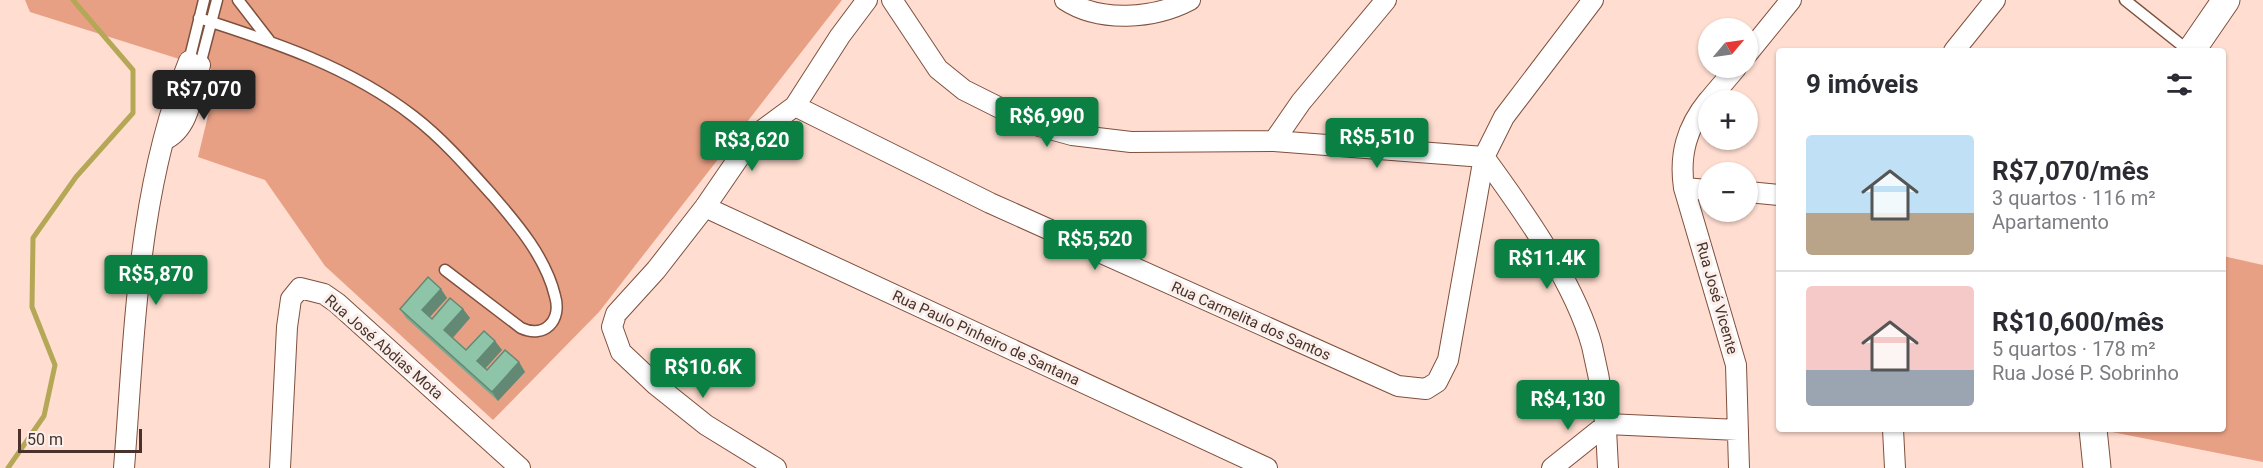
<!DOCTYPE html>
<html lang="pt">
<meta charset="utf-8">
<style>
:root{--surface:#fff;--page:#f2f2f3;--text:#2b2b33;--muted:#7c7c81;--line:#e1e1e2;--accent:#0b8043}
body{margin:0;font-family:Roboto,sans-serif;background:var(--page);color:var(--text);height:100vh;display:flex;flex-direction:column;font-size:22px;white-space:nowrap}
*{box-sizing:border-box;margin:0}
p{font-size:20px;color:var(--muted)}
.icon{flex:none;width:33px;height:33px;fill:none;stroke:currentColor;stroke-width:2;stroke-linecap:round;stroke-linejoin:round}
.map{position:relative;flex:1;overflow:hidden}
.panel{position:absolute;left:1776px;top:48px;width:450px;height:384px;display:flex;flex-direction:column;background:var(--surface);border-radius:6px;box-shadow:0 2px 4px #0004}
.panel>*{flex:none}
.needle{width:39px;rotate:61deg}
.controls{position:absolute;left:1698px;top:18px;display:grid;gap:12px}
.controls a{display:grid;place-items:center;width:60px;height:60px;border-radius:50%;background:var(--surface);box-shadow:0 2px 4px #0004;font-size:30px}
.scale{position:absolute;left:18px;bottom:15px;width:124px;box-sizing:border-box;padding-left:6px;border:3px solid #48322a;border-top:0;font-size:16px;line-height:21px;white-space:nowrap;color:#48322a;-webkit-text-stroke:4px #fbefeb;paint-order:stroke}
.price{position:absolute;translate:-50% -51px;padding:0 14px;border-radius:6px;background:var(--accent);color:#fff;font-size:20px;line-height:39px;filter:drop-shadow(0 2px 3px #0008)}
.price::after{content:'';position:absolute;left:50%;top:36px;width:18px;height:14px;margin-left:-9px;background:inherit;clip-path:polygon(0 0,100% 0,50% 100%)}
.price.current{background:#222;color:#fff}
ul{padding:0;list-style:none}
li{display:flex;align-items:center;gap:18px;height:150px;padding:0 30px}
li+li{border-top:2px solid var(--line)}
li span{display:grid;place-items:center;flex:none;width:168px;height:120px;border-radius:6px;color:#555}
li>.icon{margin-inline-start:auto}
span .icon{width:72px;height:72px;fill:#fffc;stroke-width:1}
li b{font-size:26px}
h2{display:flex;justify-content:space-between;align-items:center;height:72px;padding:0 30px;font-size:26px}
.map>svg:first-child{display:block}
.green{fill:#e8a085}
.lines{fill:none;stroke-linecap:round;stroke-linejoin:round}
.stream{stroke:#b4a856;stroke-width:5}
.lane-casing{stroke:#7f503e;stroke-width:13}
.street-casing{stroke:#7f503e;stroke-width:22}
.secondary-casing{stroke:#7f503e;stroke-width:29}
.lane{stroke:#fff;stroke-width:10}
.street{stroke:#fff;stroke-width:20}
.secondary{stroke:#fff;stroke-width:27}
.wall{fill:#7aa990}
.shaded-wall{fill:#638975}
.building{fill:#8ec4a7;stroke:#638975;stroke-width:1.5}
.labels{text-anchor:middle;stroke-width:6;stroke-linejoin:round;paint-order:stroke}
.street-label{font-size:15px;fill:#48322a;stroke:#fbefeb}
</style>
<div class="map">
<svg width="2263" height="468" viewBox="0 0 2263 468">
<rect width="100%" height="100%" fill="#ffddd0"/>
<path class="green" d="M25 0H842L599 312 493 420 325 266 265 180 198 157 214 91 209 83 211 69 30 12Z
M2223 256 2263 265V462L2097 429H2223Z"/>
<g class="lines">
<path class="stream" d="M8 468 44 416 55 365 32 307 33 238 76 177 133 113V70L73 0"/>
<g class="lane-casing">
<path id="lane" d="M238 0 269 40
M2125 0 2189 51
M199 18C274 42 350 67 413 116 443 139 468 168 493 196 518 225 546 258 555 296 562 320 545 339 521 328L445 270
M189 61 204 0
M200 65 217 0"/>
</g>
<g class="street-casing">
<path id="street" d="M892 0 938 69 964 90 1032 124 1072 135 1131 142 1274 141 1484 157
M1065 0C1100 23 1154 19 1190 0
M1954 51 1995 0
M1748 53 1791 0
M1709 100 1736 68
M1708 101C1687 127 1679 154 1684 188L1736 365 1739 468
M795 106 990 203 1398 386 1426 389 1437 382 1448 360 1484 157 1504 117 1593 0
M164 140C191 128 192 90 200 65
M1274 141 1301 102 1386 0
M1484 157C1522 209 1575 283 1592 346 1602 387 1607 427 1608 468
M1684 188 1708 190
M1748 192 1779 195
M705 207 1267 468
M1607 424 1738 430
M1893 429 1895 468
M124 468C135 331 137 190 189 61
M280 468 287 327 291 299 300 288 324 294 337 303 520 468
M776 468 706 425 656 385 621 352 612 327 616 314 656 270 705 207 753 137 795 106 840 36 867 0
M1552 468 1607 424"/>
</g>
<g class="secondary-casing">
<path id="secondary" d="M2191 51 2226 0
M2093 429 2097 468"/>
</g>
<use href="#lane" class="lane"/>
<use href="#street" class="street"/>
<use href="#secondary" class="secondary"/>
</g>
<path class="wall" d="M441 289 447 298 430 317 432 319 463 309 470 318 452 338 466 350 495 341 502 350 485 368 487 370 519 362 525 372 498 401 406 318 400 309Z"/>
<path class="shaded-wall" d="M441 289 447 298 428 319 422 310Z
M463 309 470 318 451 340 444 330Z
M495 341 502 350 484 370 477 361Z
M519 362 525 372 498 401 492 392Z"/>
<path class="building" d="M428 277 441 289 422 310 432 319 450 298 463 309 444 330 466 350 484 331 495 341 477 361 487 370 505 350 519 362 492 392 400 309Z"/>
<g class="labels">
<g class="street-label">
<text transform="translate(1717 298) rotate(74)" y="5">Rua José Vicente</text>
<text transform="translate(1251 321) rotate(24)" y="5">Rua Carmelita dos Santos</text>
<text transform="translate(986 338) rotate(25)" y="5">Rua Paulo Pinheiro de Santana</text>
<text transform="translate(384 347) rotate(41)" y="5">Rua José Abdias Mota</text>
</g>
</g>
</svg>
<div class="controls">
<a><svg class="needle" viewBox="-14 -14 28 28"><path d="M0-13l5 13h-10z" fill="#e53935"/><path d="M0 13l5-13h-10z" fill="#7c7c81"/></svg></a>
<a>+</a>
<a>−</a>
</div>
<div class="scale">50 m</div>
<b class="price current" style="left:204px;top:121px">R$7,070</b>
<b class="price" style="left:1047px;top:148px">R$6,990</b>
<b class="price" style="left:1377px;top:169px">R$5,510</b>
<b class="price" style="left:752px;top:172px">R$3,620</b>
<b class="price" style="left:1095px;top:271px">R$5,520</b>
<b class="price" style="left:1547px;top:290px">R$11.4K</b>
<b class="price" style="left:156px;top:306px">R$5,870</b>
<b class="price" style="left:703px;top:399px">R$10.6K</b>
<b class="price" style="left:1568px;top:431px">R$4,130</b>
<section class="panel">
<h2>9 imóveis<svg class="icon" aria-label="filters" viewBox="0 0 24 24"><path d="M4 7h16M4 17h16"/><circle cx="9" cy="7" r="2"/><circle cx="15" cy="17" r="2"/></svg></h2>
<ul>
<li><span style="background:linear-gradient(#bfe0f5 65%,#b9a48a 0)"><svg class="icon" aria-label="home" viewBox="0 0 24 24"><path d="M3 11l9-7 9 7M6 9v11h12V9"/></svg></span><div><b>R$7,070/mês</b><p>3 quartos · 116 m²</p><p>Apartamento</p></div></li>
<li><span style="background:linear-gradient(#f6c9c9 70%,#9aa5b1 0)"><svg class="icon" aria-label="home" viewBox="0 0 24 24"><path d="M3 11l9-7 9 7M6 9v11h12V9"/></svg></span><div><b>R$10,600/mês</b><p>5 quartos · 178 m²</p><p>Rua José P. Sobrinho</p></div></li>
</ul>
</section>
</div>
